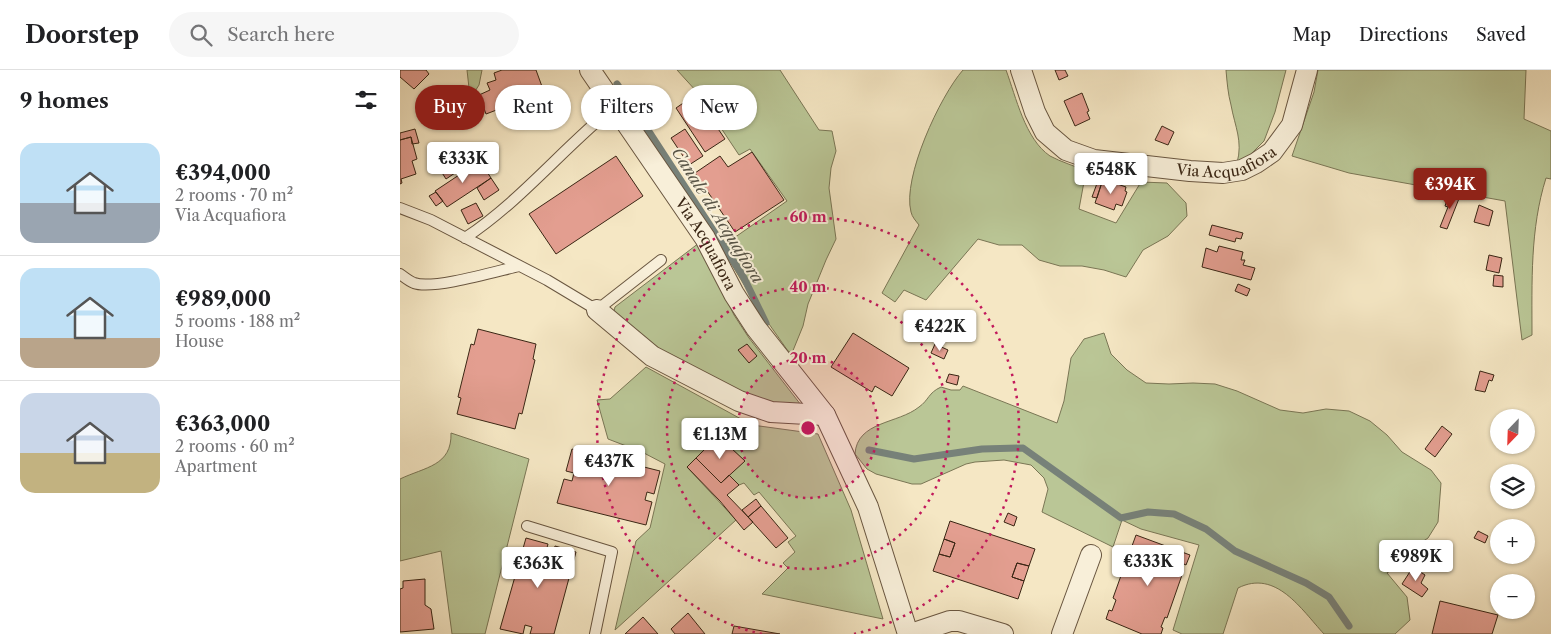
<!DOCTYPE html>
<meta charset="utf-8">
<style>
:root{--surface:#fff;--page:#f6f6f6;--text:#202124;--muted:#757577;--line:#e0e0e0;--accent:#8f2418}
body{margin:0;font-family:"Libre Caslon Text",serif;background:var(--page);color:var(--text);height:100vh;display:flex;flex-direction:column;font-size:19px;white-space:nowrap}
*{box-sizing:border-box;margin:0}
p{font-size:16px;color:var(--muted)}
.icon{flex:none;width:28px;height:28px;fill:none;stroke:currentColor;stroke-width:2;stroke-linecap:round;stroke-linejoin:round}
.map{position:relative;flex:1;overflow:hidden}
.details{display:flex;flex-direction:column;background:var(--surface);width:400px}
.details>*{flex:none}
.banner{position:absolute;left:15px;top:15px;width:475px;height:45px;display:flex;gap:10px}
.needle{width:32px;rotate:203deg}
.fabs{position:absolute;left:1090px;top:339px;display:grid;gap:10px}
.fabs a{display:grid;place-items:center;width:45px;height:45px;border-radius:50%;background:var(--surface);box-shadow:0 1px 4px #0004;font-size:25px}
.price{position:absolute;translate:-50% -42px;padding:0 11px;border-radius:5px;background:#fff;color:#222;font-size:16px;line-height:32px;filter:drop-shadow(0 1px 2px #0008)}
.price::after{content:'';position:absolute;left:50%;top:30px;width:15px;height:11px;margin-left:-8px;background:inherit;clip-path:polygon(0 0,100% 0,50% 100%)}
.price.active{background:var(--accent);color:#fff}
ul{padding:0;list-style:none}
li{display:flex;align-items:center;gap:15px;height:125px;padding:0 20px}
li+li{border-top:1px solid var(--line)}
li span{display:grid;place-items:center;flex:none;width:140px;height:100px;border-radius:15px;color:#555}
li>.icon{margin-inline-start:auto}
span .icon{width:60px;height:60px;fill:#fffc;stroke-width:1}
li b{font-size:21px}
h2{display:flex;justify-content:space-between;align-items:center;height:60px;padding:0 20px;font-size:21px}
.chip{padding:0 18px;border-radius:22px;background:var(--surface);box-shadow:0 1px 4px #0004;font-size:18px;line-height:45px}
.chip.active{background:var(--accent);color:#fff}
header{display:flex;align-items:center;gap:30px;box-sizing:border-box;height:70px;padding:0 25px;background:var(--surface);border-bottom:1px solid var(--line)}
header strong{font-size:24px}
nav{display:flex;gap:28px;margin-inline-start:auto;font-size:18px}
.search{width:350px;height:45px;background:var(--page);display:flex;align-items:center;gap:12px;box-sizing:border-box;padding:0 18px;border-radius:28px;color:var(--muted);font-size:19px}
main{display:flex;flex:1;min-height:0}
.map>svg:first-child{display:block}
.green{fill:#bac696;stroke:#7a7655}
.lines{fill:none;stroke-linecap:round;stroke-linejoin:round}
.stream{stroke:#778179;stroke-width:7}
.building{fill:#e39e90;stroke:#3a2614}
.lane-casing{stroke:#695640;stroke-width:12}
.street-casing{stroke:#695640;stroke-width:22}
.lane{stroke:#f8efd9;stroke-width:10}
.street{stroke:#f8efd9;stroke-width:20}
.ring{fill:none;stroke:#c2185b;stroke-width:2.5;stroke-dasharray:2.5 5}
.labels{text-anchor:middle;stroke-width:4;stroke-linejoin:round;paint-order:stroke}
.street-label{font-size:15px;fill:#3a2614;stroke:#f8efd9}
.water-label{font-size:16px;font-style:italic;fill:#585446;stroke:#f8efd9}
.centre{fill:#c2185b;stroke:#f8efd9;stroke-width:2.5}
.ring-label{font-size:15px;text-anchor:middle;font-weight:bold;fill:#c2185b;stroke:#f8efd9;stroke-width:4;stroke-linejoin:round;paint-order:stroke}
</style>
<header>
<strong>Doorstep</strong>
<div class="search"><svg class="icon" aria-label="search" viewBox="0 0 24 24"><circle cx="10" cy="10" r="6"/><path d="M15 15l6 6"/></svg>Search here</div>
<nav><a>Map</a><a>Directions</a><a>Saved</a></nav>
</header>
<main>
<section class="details">
<h2>9 homes<svg class="icon" aria-label="filters" viewBox="0 0 24 24"><path d="M4 7h16M4 17h16"/><circle cx="9" cy="7" r="2"/><circle cx="15" cy="17" r="2"/></svg></h2>
<ul>
<li><span style="background:linear-gradient(#bfe0f5 60%,#9aa5b1 0)"><svg class="icon" aria-label="home" viewBox="0 0 24 24"><path d="M3 11l9-7 9 7M6 9v11h12V9"/></svg></span><div><b>€394,000</b><p>2 rooms · 70 m²</p><p>Via Acquafiora</p></div></li>
<li><span style="background:linear-gradient(#bfe0f5 70%,#b9a48a 0)"><svg class="icon" aria-label="home" viewBox="0 0 24 24"><path d="M3 11l9-7 9 7M6 9v11h12V9"/></svg></span><div><b>€989,000</b><p>5 rooms · 188 m²</p><p>House</p></div></li>
<li><span style="background:linear-gradient(#c9d6e8 60%,#c2b280 0)"><svg class="icon" aria-label="home" viewBox="0 0 24 24"><path d="M3 11l9-7 9 7M6 9v11h12V9"/></svg></span><div><b>€363,000</b><p>2 rooms · 60 m²</p><p>Apartment</p></div></li>
</ul>
</section>
<div class="map">
<svg width="1151" height="564" viewBox="0 0 1151 564">
<rect width="100%" height="100%" fill="#f5e7c4"/>
<filter id="stains"><feTurbulence type="fractalNoise" baseFrequency=".004" numOctaves="4"/><feColorMatrix values="0 0 0 0 .2 0 0 0 0 .09 0 0 0 0 .02 0 0 0 .5 -.17"/></filter>
<radialGradient id="worn" r=".72"><stop offset=".6" stop-color="#630" stop-opacity="0"/><stop offset="1" stop-color="#630" stop-opacity=".3"/></radialGradient>
<path class="green" d="M67 0H82L79 15 72 26 69 18Z
M277 0H380L419 60 432 61 436 81 431 98 429 118 436 169 426 190 408 234 403 256 392 283 388 281 362 244 321 177 387 131 350 79 339 85 297 22Z
M563 0H606C616 27 625 69 650 86 661 92 675 96 686 101L679 139 716 153 741 112 767 113 786 133 787 146 768 166 743 180 726 207 704 200 682 196H660L639 190 622 175H599L578 169 526 230 504 220 495 232 482 223 519 155C516 151 512 147 511 142 502 108 540 26 563 0Z
M826 0H886L875 42 864 71 847 88 837 93C843 71 835 57 831 35 828 24 827 12 826 0Z
M918 0H1126L1124 49 1151 61V109L1146 108C1130 159 1132 212 1132 265L1122 270 1105 131 949 103 892 86 914 22Z
M299 173 334 245 349 268 401 335 369 333 319 313 286 296 248 271 214 241 215 237Z
M704 263 711 284 727 300 746 313 769 314 793 313 815 314 837 321 880 340 903 343 926 339 949 341 970 351 987 365 1002 382 1031 400 1041 413 1038 452 1028 468 1019 474 1004 491 987 503 1007 527 1010 550 995 564H924C901 539 876 499 838 518L823 564H782L773 560 799 475 741 459 722 450 713 477 642 442 648 419 644 408 631 395 604 390 575 392 566 394 521 414H512L476 404 467 399 455 384C457 351 498 354 519 337 529 330 528 323 541 317L551 320H560L563 316 657 353 664 331 671 288 684 269Z
M246 297 352 355 418 364 451 440 483 549 362 524 388 498 383 493 395 482 388 472 396 466 359 422 354 425 344 413 339 415 329 405 345 391 318 366 287 397 336 450 215 560 236 471 250 458 265 394 242 382 208 369 197 330 210 329Z
M51 363 129 389 85 564H52L41 481 0 491V409C25 397 52 396 51 363Z"/>
<g class="lines">
<path class="stream" d="M217 14 225 26
M244 54 343 206 366 253
M469 380 514 389 582 379 623 378 721 448 748 442 774 444 806 459 835 481 906 513 929 527 949 556"/>
</g>
<path class="building" d="M0 0H26L29 4 14 19 0 7Z
M102 0H136L144 22 86 44 79 25 90 20 87 13 96 10 94 3Z
M655 0H665L668 6 659 10Z
M682 23 689 41 687 42 690 49 675 56 664 31Z
M295 25 325 69 305 82 276 38Z
M762 56 774 62 768 75 755 70Z
M15 59 19 73 12 74 11 67 0 70V63Z
M285 59 303 86 289 95 271 68Z
M11 67 17 89 12 91 16 104 1 109 2 113 0 114V70Z
M52 79 64 97 46 109 34 90Z
M352 82 384 130 335 162 295 103 320 86 328 97Z
M216 86 243 126 156 184 129 144Z
M80 91 91 108 47 137 35 121Z
M91 108 99 120 84 130 77 118Z
M699 108 703 109 697 128 692 127Z
M703 109 726 117 725 121 727 122 722 136 716 134 714 140 695 133Z
M36 122 43 131 36 136 29 126Z
M1049 124 1060 126 1047 159 1040 157 1048 137 1045 136Z
M76 133 83 146 68 154 61 140Z
M1079 135 1093 141 1089 156 1074 152Z
M812 155 843 163 841 169 836 168 835 172 809 165Z
M819 176 843 182 841 190H845L843 195 855 198 851 210 802 197 806 178 817 182Z
M1089 185 1102 188 1099 203 1086 200Z
M1094 205 1103 206V217L1093 216Z
M838 214 850 219 847 226 835 221Z
M78 259 136 274 133 289 135 290 122 344 119 343 115 359 57 344 61 328 58 327 71 274 74 275Z
M453 263 509 298 492 326 475 316 472 322 431 297Z
M347 274 357 286 349 293 338 280Z
M535 274 548 280 544 289 531 283Z
M1080 301 1094 305 1092 311 1089 310 1085 322 1075 320Z
M549 304 559 306 557 315 546 312Z
M1042 356 1052 364 1035 387 1025 379Z
M318 366 345 391 321 413 296 388Z
M172 379 260 401 254 424 247 422 245 430 252 432 246 455 157 433 164 409 172 411 174 403 166 401Z
M296 388 321 413 329 405 339 415 327 425 353 452 344 460 320 431 287 397Z
M356 429 361 436 348 447 342 440Z
M361 436 388 468 376 478 348 447Z
M608 443 617 447 614 456 604 452Z
M550 451 635 479 629 496 617 493 612 507 624 511 618 529 533 501 539 484 550 487 555 473 544 469Z
M1078 461 1088 466 1085 473 1074 468Z
M736 465 790 485 786 495 784 494 780 504 782 505 767 548 765 547 761 557 763 558 761 564H742L706 549 709 540 712 541 716 530 713 528 728 486 731 487 735 476H732Z
M126 468 148 474 145 485 152 487 155 476 176 482 154 564H130L132 557 125 555 123 564 100 559Z
M544 469 555 473 550 487 539 484Z
M617 493 629 496 624 511 612 507Z
M1013 497 1025 505 1021 513 1028 519 1022 527 1002 514Z
M25 509V535L31 539 34 559 0 562V519L3 518V511Z
M1040 531 1098 545 1092 564H1032Z
M288 543 305 564H275L271 559Z
M243 547 258 564H225Z
M334 556 380 564H332Z"/>
<g class="lines">
<g class="lane-casing">
<path id="lane" d="M0 138 31 150 147 210 197 240 261 190
M65 168C121 131 163 78 215 36
M0 204C4 207 9 211 14 213 33 220 97 201 119 196
M127 456 212 482 195 564"/>
</g>
<g class="street-casing">
<g id="street">
<path id="s1" d="M190 0 305 168 334 224 356 258 425 345 468 437 508 564"/>
<path id="s2" d="M621 0 635 42 645 62 666 80 694 90 790 101 823 103 842 100 856 93 872 82 892 55 907 0"/>
<path d="M197 240 252 286 339 331 371 342 425 345"/>
<path d="M511 564 550 551H559L603 564"/>
<path d="M662 564 691 485"/>
</g>
</g>
<use href="#lane" class="lane"/>
<use href="#street" class="street"/>
</g>
<circle cx="408" cy="358" r="70" fill="#c2185b" fill-opacity=".12"/>
<g class="ring">
<circle cx="408" cy="358" r="70"/>
<circle cx="408" cy="358" r="141"/>
<path d="M362 564A211 211 0 1 1 454 564"/>
</g>
<g class="labels">
<g class="street-label">
<text dy="5" stroke="none"><textPath href="#s2" startOffset="259">Via Acquafiora</textPath></text>
<text dy="5" stroke="none"><textPath href="#s1" startOffset="209">Via Acquafiora</textPath></text>
</g>
<g class="water-label">
<text transform="translate(318 145) rotate(58)" y="6">Canale di Acquafiora</text>
</g>
</g>
<circle cx="408" cy="358" r="8" class="centre"/>
<g class="ring-label">
<text x="408" y="152">60 m</text>
<text x="408" y="222">40 m</text>
<text x="408" y="293">20 m</text>
</g>
<rect width="100%" height="100%" filter="url(#stains)"/>
<rect width="100%" height="100%" fill="url(#worn)"/>
</svg>
<div class="fabs">
<a><svg class="needle" viewBox="-14 -14 28 28"><path d="M0-13l5 13h-10z" fill="#e53935"/><path d="M0 13l5-13h-10z" fill="#757577"/></svg></a>
<a><svg class="icon" aria-label="layers" viewBox="0 0 24 24"><path d="M12 4l9 5-9 5-9-5zM3 14l9 5 9-5"/></svg></a>
<a>+</a>
<a>−</a>
</div>
<b class="price" style="left:63px;top:114px">€333K</b>
<b class="price" style="left:711px;top:125px">€548K</b>
<b class="price active" style="left:1050px;top:140px">€394K</b>
<b class="price" style="left:540px;top:282px">€422K</b>
<b class="price" style="left:320px;top:390px">€1.13M</b>
<b class="price" style="left:209px;top:417px">€437K</b>
<b class="price" style="left:1016px;top:512px">€989K</b>
<b class="price" style="left:748px;top:517px">€333K</b>
<b class="price" style="left:138px;top:519px">€363K</b>
<div class="banner">
<a class="chip active">Buy</a>
<a class="chip">Rent</a>
<a class="chip">Filters</a>
<a class="chip">New</a>
</div>
</div>
</main>
